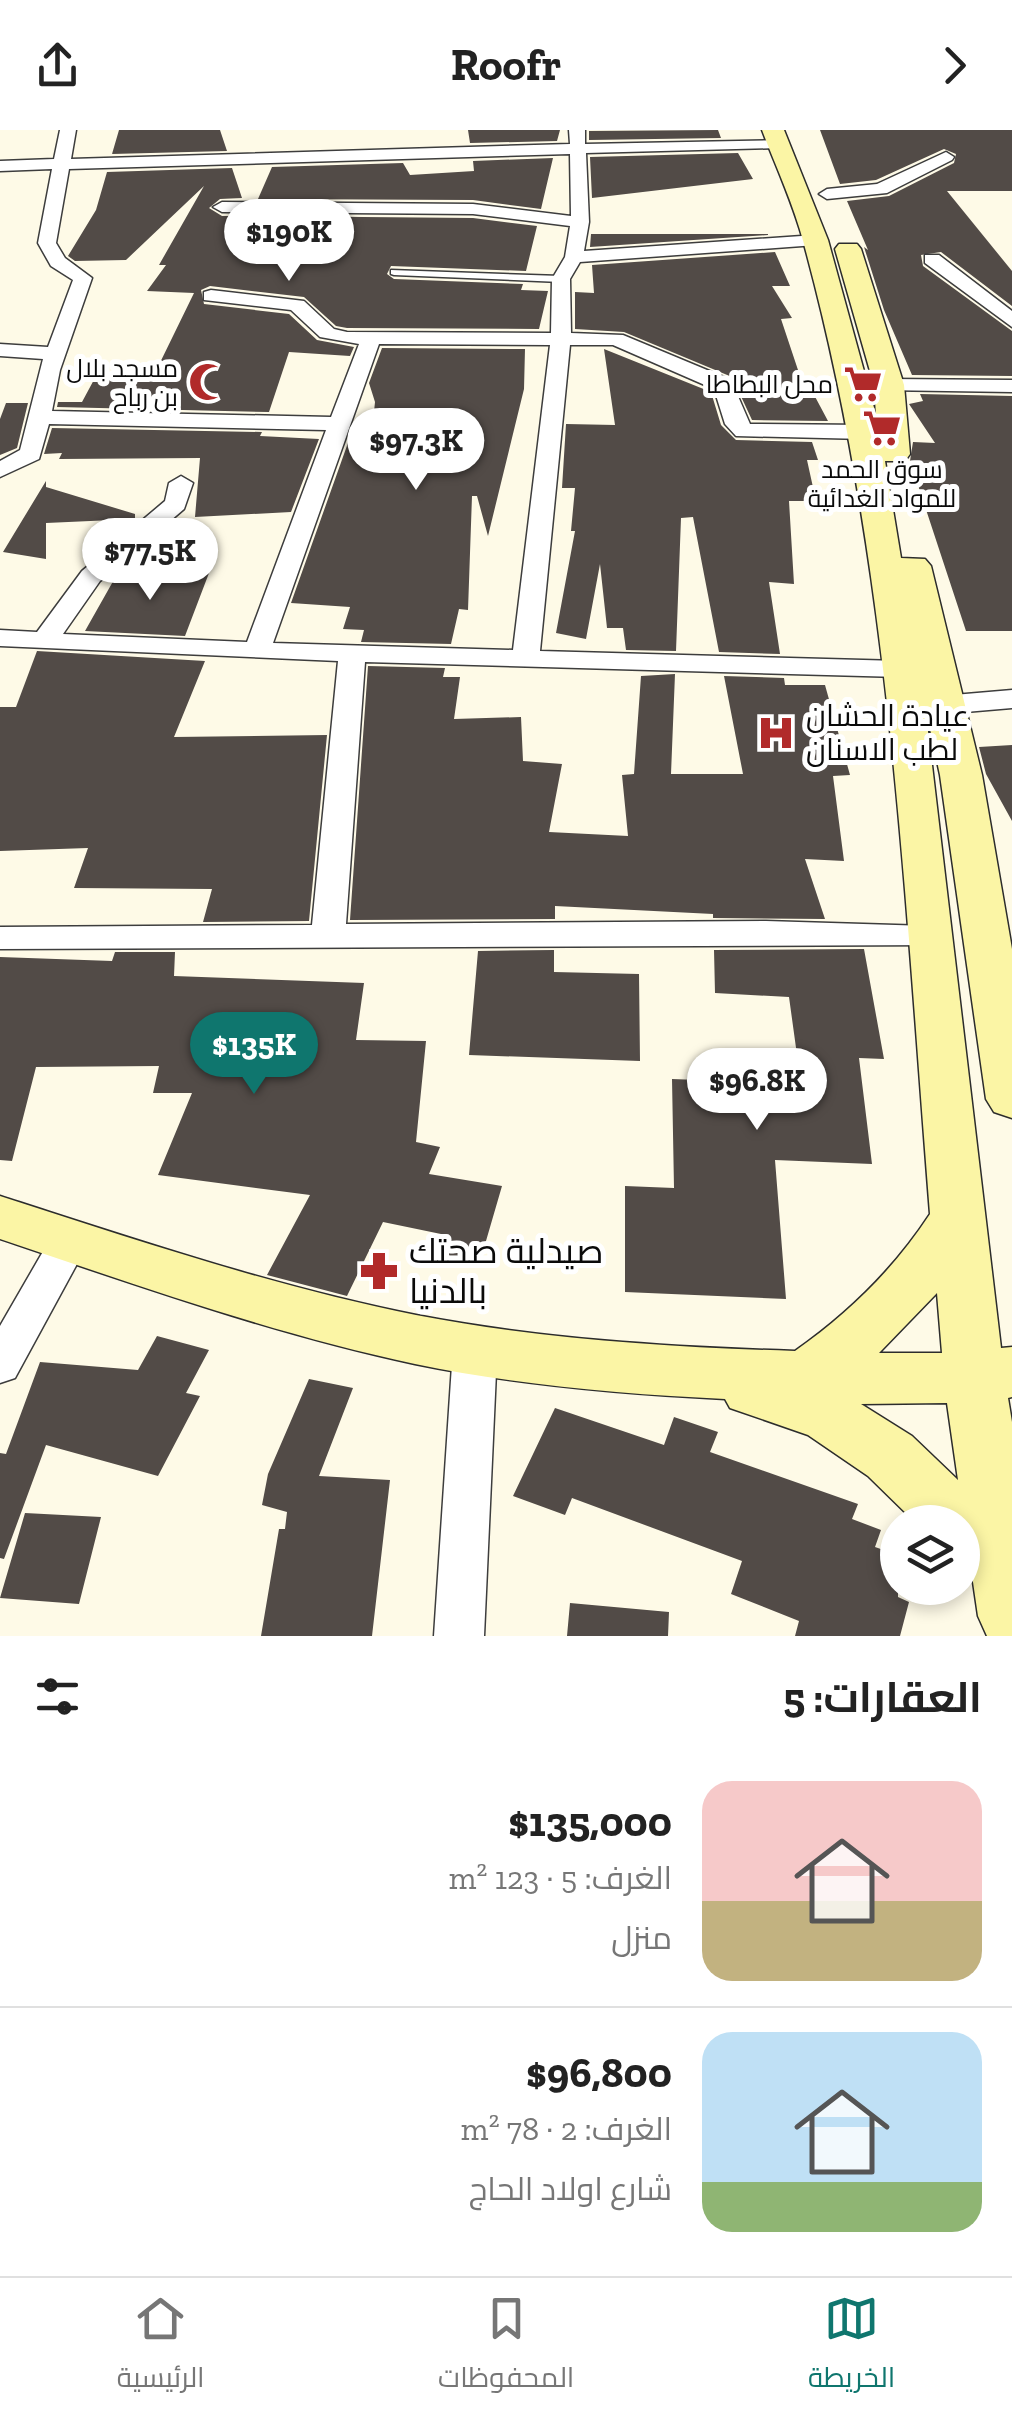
<!DOCTYPE html>
<html lang="ar">
<meta charset="utf-8">
<style>
:root{--surface:#fff;--page:#f6f6f6;--text:#222;--muted:#767676;--line:#e0e0e0;--accent:#0f766e}
body{margin:0;font-family:"Zilla Slab",Cairo,serif;background:var(--page);color:var(--text);direction:rtl;height:100vh;display:flex;flex-direction:column;font-size:38px;white-space:nowrap}
*{box-sizing:border-box;margin:0}
p{font-size:32px;color:var(--muted)}
.icon{flex:none;width:55px;height:55px;fill:none;stroke:currentColor;stroke-width:2;stroke-linecap:round;stroke-linejoin:round}
.map{position:relative;height:1506px;overflow:hidden;direction:ltr}
.details{display:flex;flex-direction:column;background:var(--surface);flex:1}
.details>*{flex:none}
.controls{position:absolute;left:880px;top:1375px;display:grid;gap:20px}
.controls a{display:grid;place-items:center;width:100px;height:100px;border-radius:50%;background:var(--surface);box-shadow:0 5px 15px #0003;font-size:50px}
.price{position:absolute;translate:-50% -85px;padding:0 22px;border-radius:35px;background:#fff;color:#222;font-size:32px;line-height:65px;filter:drop-shadow(0 2px 5px #0008)}
.price::after{content:'';position:absolute;left:50%;top:60px;width:30px;height:22px;margin-left:-15px;background:inherit;clip-path:polygon(0 0,100% 0,50% 100%)}
.price.active{background:var(--accent);color:#fff}
ul{padding:0;list-style:none}
li{display:flex;align-items:center;gap:30px;height:250px;padding:0 30px}
li+li{border-top:2px solid var(--line)}
li span{display:grid;place-items:center;flex:none;width:280px;height:200px;border-radius:30px;color:#555}
li>.icon{margin-inline-start:auto}
span .icon{width:120px;height:120px;fill:#fffc;stroke-width:1}
li b{font-size:42px}
h2{display:flex;justify-content:space-between;align-items:center;height:120px;padding:0 30px;font-size:42px}
header{display:flex;justify-content:space-between;align-items:center;height:130px;padding:0 30px;background:var(--surface);font-size:45px;font-weight:700}
.tab-bar{display:flex;justify-content:space-around;align-items:center;height:140px;border-top:2px solid var(--line);background:var(--surface);font-size:28px;color:var(--muted)}
.tab-bar a{display:grid;justify-items:center;gap:5px}
.tab-bar .active{color:var(--accent)}
.map>svg:first-child{display:block}
.building{fill:#524b47}
.lines{fill:none;stroke-linecap:round;stroke-linejoin:round}
.lane-casing{stroke:#3d3d3d;stroke-width:3}
.street-casing{stroke:#3d3d3d;stroke-width:3}
.secondary-casing{stroke:#2c2c2c;stroke-width:3}
.lane{fill:#fff;fill-rule:evenodd}
.street{fill:#fff;fill-rule:evenodd}
.secondary{fill:#fbf5a5;fill-rule:evenodd}
.labels{text-anchor:middle;stroke-width:10;stroke-linejoin:round;paint-order:stroke}
.far-poi-label{font-size:25px;fill:#0a0a0a;stroke:#fff;text-anchor:end}
.poi-label{font-size:30px;fill:#0a0a0a;stroke:#fff;text-anchor:start}
.near-poi-label{font-size:35px;fill:#0a0a0a;stroke:#fff;text-anchor:start}
</style>
<header><svg class="icon" aria-label="forward" viewBox="0 0 24 24"><path d="M9 5l7 7-7 7"/></svg>Roofr<svg class="icon" aria-label="share" viewBox="0 0 24 24"><path d="M12 15V3M7 8l5-5 5 5M5 13v7h14v-7"/></svg></header>
<div class="map">
<svg width="1012" height="1506" viewBox="0 0 1012 1506">
<rect width="100%" height="100%" fill="#fefae7"/>
<path class="building" d="M119 0H220L227 21 112 24Z
M468 0H560L557 11 470 13Z
M718 0 721 8 589 10V1Z
M820 0H1012V61H947L1012 141V176L941 122 921 125 923 136 1012 201V246L912 245 884 180 864 117 868 120 847 71 889 66 954 33 956 24 944 19 876 50 840 54Z
M738 23 753 49 592 68 590 27Z
M553 28 541 79 473 70 258 69 272 37 403 33 410 45 474 41 473 31Z
M232 38 242 68 220 69 209 78 222 86H247L249 92 251 86 473 88 537 96 526 141 391 136 387 144 394 149 523 154 521 160 548 161 539 199 347 198 336 196 304 167 210 156 201 160 204 174 289 184 317 210 354 217 350 226 289 222 269 282 57 277 58 272H82L96 246 153 247 194 163 147 161 166 135H159L204 56 126 130 75 131 68 126 96 80 107 42Z
M591 104H768V105L590 117Z
M775 122 790 156H772L792 188 781 189 805 261H812L828 291 752 290 732 247 624 202 575 199V162L594 163 592 135Z
M382 218 525 219 524 259 488 406 477 366H472L468 480 459 479 451 514 361 512 364 500 343 499 350 477 291 473 349 310 371 311 375 272 369 253Z
M604 219 711 262 721 295 736 310 812 312 818 330H807L816 371H789L794 454 769 452 780 524 719 522 693 387 681 388 676 521 626 520 623 498H607L600 434 586 509 556 503 575 401H571L575 358H562L566 294 615 295Z
M920 264 1012 266V501H966L910 331 913 312 935 313 909 274 923 271Z
M6 273H28L17 318 0 325V289Z
M52 298 262 302 260 306 319 309 291 382 195 387 200 328 59 329 62 323 44 324Z
M46 351V357L135 384V389L46 393V429L3 422Z
M120 439 209 443 185 506 85 501Z
M37 521 205 531 174 607 327 605 309 791 203 792 212 759 74 758 88 718 0 721V577H16Z
M368 536 445 538 443 547H460L454 589 521 587 523 631 562 634 549 702 628 706 622 645 634 644 641 546 675 544 671 644H743L724 546 784 548 785 555H825L850 645 833 646 844 731 805 729 825 789 713 788V784L555 776V789L350 790Z
M1012 615V691L986 644 979 617Z
M864 819 884 929 859 928 872 1034 775 1030 786 1169 625 1162V1056L674 1058 672 949 801 954 789 867 715 863 714 820Z
M554 820V842L639 844 640 931 469 925 478 821Z
M115 822H175L174 846 364 853 356 910 426 911 416 1012 440 1017 429 1044 502 1056 479 1135 434 1127 441 1104 383 1092 347 1166 267 1145 310 1065 158 1045 192 963H153L159 936 36 937 12 1031 0 1030V827L112 831Z
M157 1206 209 1220 186 1263 200 1266 158 1346 46 1315 4 1429 0 1428V1323L6 1324 40 1232 138 1240Z
M309 1249 353 1258 319 1346 390 1350 372 1506H261L279 1399H285L287 1382 262 1375 268 1344Z
M555 1278 664 1315 674 1287 718 1302 710 1322 858 1374 852 1389 881 1400 875 1417 898 1425V1467L909 1472 900 1506H795L799 1491 731 1464 742 1431 572 1368 565 1385 513 1366Z
M25 1383 101 1387 79 1474 0 1468Z
M570 1473 669 1482 668 1506H567Z"/>
<g class="lines">
<g class="lane-casing">
<path id="lane" d="M391 140 561 146 565 149 561 152 394 145 391 144Z"/>
</g>
<g class="street-casing">
<path id="street" d="M60 0H76L71 29 570 14 569 0H585V14L784 10V16L778 18 586 23 589 92 584 121 816 105 825 110 816 115 580 132 570 149 571 203 623 205 731 250 750 294 865 295 876 302 865 309 736 306 725 294 714 259 613 215H570L540 521 900 531 914 539 900 547 365 532 346 794 766 791 928 796 940 799 945 807 940 815 0 819V797L312 795 338 531 0 516V500L37 502 82 441 165 371 169 353 181 346 193 353 184 379 100 451 63 504 247 512 326 300 49 294 39 329 0 347V331L20 320 43 229 0 226V214L48 217 73 150 51 136 38 113 52 39 0 41V31L54 29ZM570 24 571 86 473 74 222 72 213 77 222 82 473 84 570 96 565 127 552 149 551 203 347 202 334 199 304 171 211 160 204 162V170L291 180 320 207 359 214 331 287 52 281 60 240 92 148 65 128 56 113 69 39ZM379 214 550 215 513 520 273 513Z
M946 22 954 27 952 30 887 63 827 69 819 64 827 59 877 54Z
M925 125H939L1012 181V197L925 133Z
M889 249 1012 250V262L881 260 878 255Z
M1012 560V578L942 584 928 575 942 566Z
M70 1094 84 1099 90 1110 15 1248 0 1253V1196L56 1099Z
M475 1202 490 1207 497 1220 484 1506H434L453 1220 460 1207Z"/>
</g>
<g class="secondary-casing">
<path id="secondary" d="M762 0H784L828 110 876 285 874 255 835 119 839 114H857L861 119 904 255 910 324 905 331H885L901 428 925 429 931 436 982 645 1012 819V988L994 982 986 969 940 645 925 576 1001 1218 1012 1217V1267L1008 1268 1012 1292V1506H987L978 1486 968 1418 962 1420V1392H915L868 1346 808 1305 730 1278 725 1269C621 1264 517 1255 415 1234 274 1204 137 1155 0 1109V1066C137 1110 275 1157 416 1185 541 1209 668 1217 795 1221 849 1183 894 1139 930 1084 904 760 890 429 804 114 794 75 776 37 762 0ZM937 1163 942 1223H879ZM947 1273 958 1350 912 1306 861 1274Z"/>
</g>
<use href="#lane" class="lane"/>
<use href="#street" class="street"/>
<use href="#secondary" class="secondary"/>
</g>
<defs>
<g id="mosque-bare" transform="scale(3)"><path d="M3.5-4.9A6 6 0 1 0 3.5 4.9A5 5 0 1 1 3.5-4.9Z" fill="#b12a2a" stroke="#fff" stroke-width="2.5" paint-order="stroke"/></g>
<g id="supermarket-bare" transform="scale(3)"><path d="M-6-5.5h2.5l.6 2H6L4.5 2H-2.5L-4.4-4H-6ZM-1.5 3.2a1.3 1.3 0 1 0 .1 0ZM3 3.2a1.3 1.3 0 1 0 .1 0Z" fill="#b12a2a" stroke="#fff" stroke-width="2.5" paint-order="stroke"/></g>
<g id="hospital-bare" transform="scale(3)"><path d="M-5-5h3v3.5h4V-5h3V5h-3V1.5h-4V5h-3Z" fill="#b12a2a" stroke="#fff" stroke-width="2.5" paint-order="stroke"/></g>
<g id="pharmacy-bare" transform="scale(3)"><path d="M-2-6h4v4h4v4h-4v4h-4v-4h-4v-4h4Z" fill="#b12a2a" stroke="#fff" stroke-width="2.5" paint-order="stroke"/></g>
</defs>
<g fill-rule="evenodd">
<use href="#mosque-bare" x="208" y="252"/>
<use href="#supermarket-bare" x="863" y="254"/>
<use href="#supermarket-bare" x="882" y="298"/>
<use href="#hospital-bare" x="776" y="603"/>
<use href="#pharmacy-bare" x="379" y="1141"/>
</g>
<g class="labels">
<g class="far-poi-label">
<text x="178" y="247">مسجد بلال<tspan x="178" dy="29">بن رباح</tspan></text>
<text x="833" y="263">محل البطاطا</text>
<text x="882" y="348" text-anchor="middle">سوق الحمد<tspan x="882" dy="29">للمواد الغدائية</tspan></text>
</g>
<g class="poi-label">
<text x="806" y="596">عيادة الحشان<tspan x="806" dy="34">لطب الاسنان</tspan></text>
</g>
<g class="near-poi-label">
<text x="409" y="1133">صيدلية صحتك<tspan x="409" dy="40">بالدنيا</tspan></text>
</g>
</g>
</svg>
<div class="controls">
<a><svg class="icon" aria-label="layers" viewBox="0 0 24 24"><path d="M12 4l9 5-9 5-9-5zM3 14l9 5 9-5"/></svg></a>
</div>
<b class="price" style="left:289px;top:154px">$190K</b>
<b class="price" style="left:416px;top:363px">$97.3K</b>
<b class="price" style="left:150px;top:473px">$77.5K</b>
<b class="price active" style="left:254px;top:967px">$135K</b>
<b class="price" style="left:757px;top:1003px">$96.8K</b>
</div>
<section class="details">
<h2>العقارات: 5<svg class="icon" aria-label="filters" viewBox="0 0 24 24"><path d="M4 7h16M4 17h16"/><circle cx="9" cy="7" r="2"/><circle cx="15" cy="17" r="2"/></svg></h2>
<ul>
<li><span style="background:linear-gradient(#f6c9c9 60%,#c2b280 0)"><svg class="icon" aria-label="home" viewBox="0 0 24 24"><path d="M3 11l9-7 9 7M6 9v11h12V9"/></svg></span><div><b>$135,000</b><p>الغرف: 5 · 123 m²</p><p>منزل</p></div></li>
<li><span style="background:linear-gradient(#bfe0f5 75%,#8fb573 0)"><svg class="icon" aria-label="home" viewBox="0 0 24 24"><path d="M3 11l9-7 9 7M6 9v11h12V9"/></svg></span><div><b>$96,800</b><p>الغرف: 2 · 78 m²</p><p>شارع اولاد الحاج</p></div></li>
</ul>
</section>
<nav class="tab-bar">
<a class="active"><svg class="icon" aria-label="map" viewBox="0 0 24 24"><path d="M3 6l6-2 6 2 6-2v14l-6 2-6-2-6 2zM9 4v14M15 6v14"/></svg>الخريطة</a>
<a><svg class="icon" aria-label="saved" viewBox="0 0 24 24"><path d="M7 4h10v16l-5-4-5 4z"/></svg>المحفوظات</a>
<a><svg class="icon" aria-label="home" viewBox="0 0 24 24"><path d="M3 11l9-7 9 7M6 9v11h12V9"/></svg>الرئيسية</a>
</nav>
